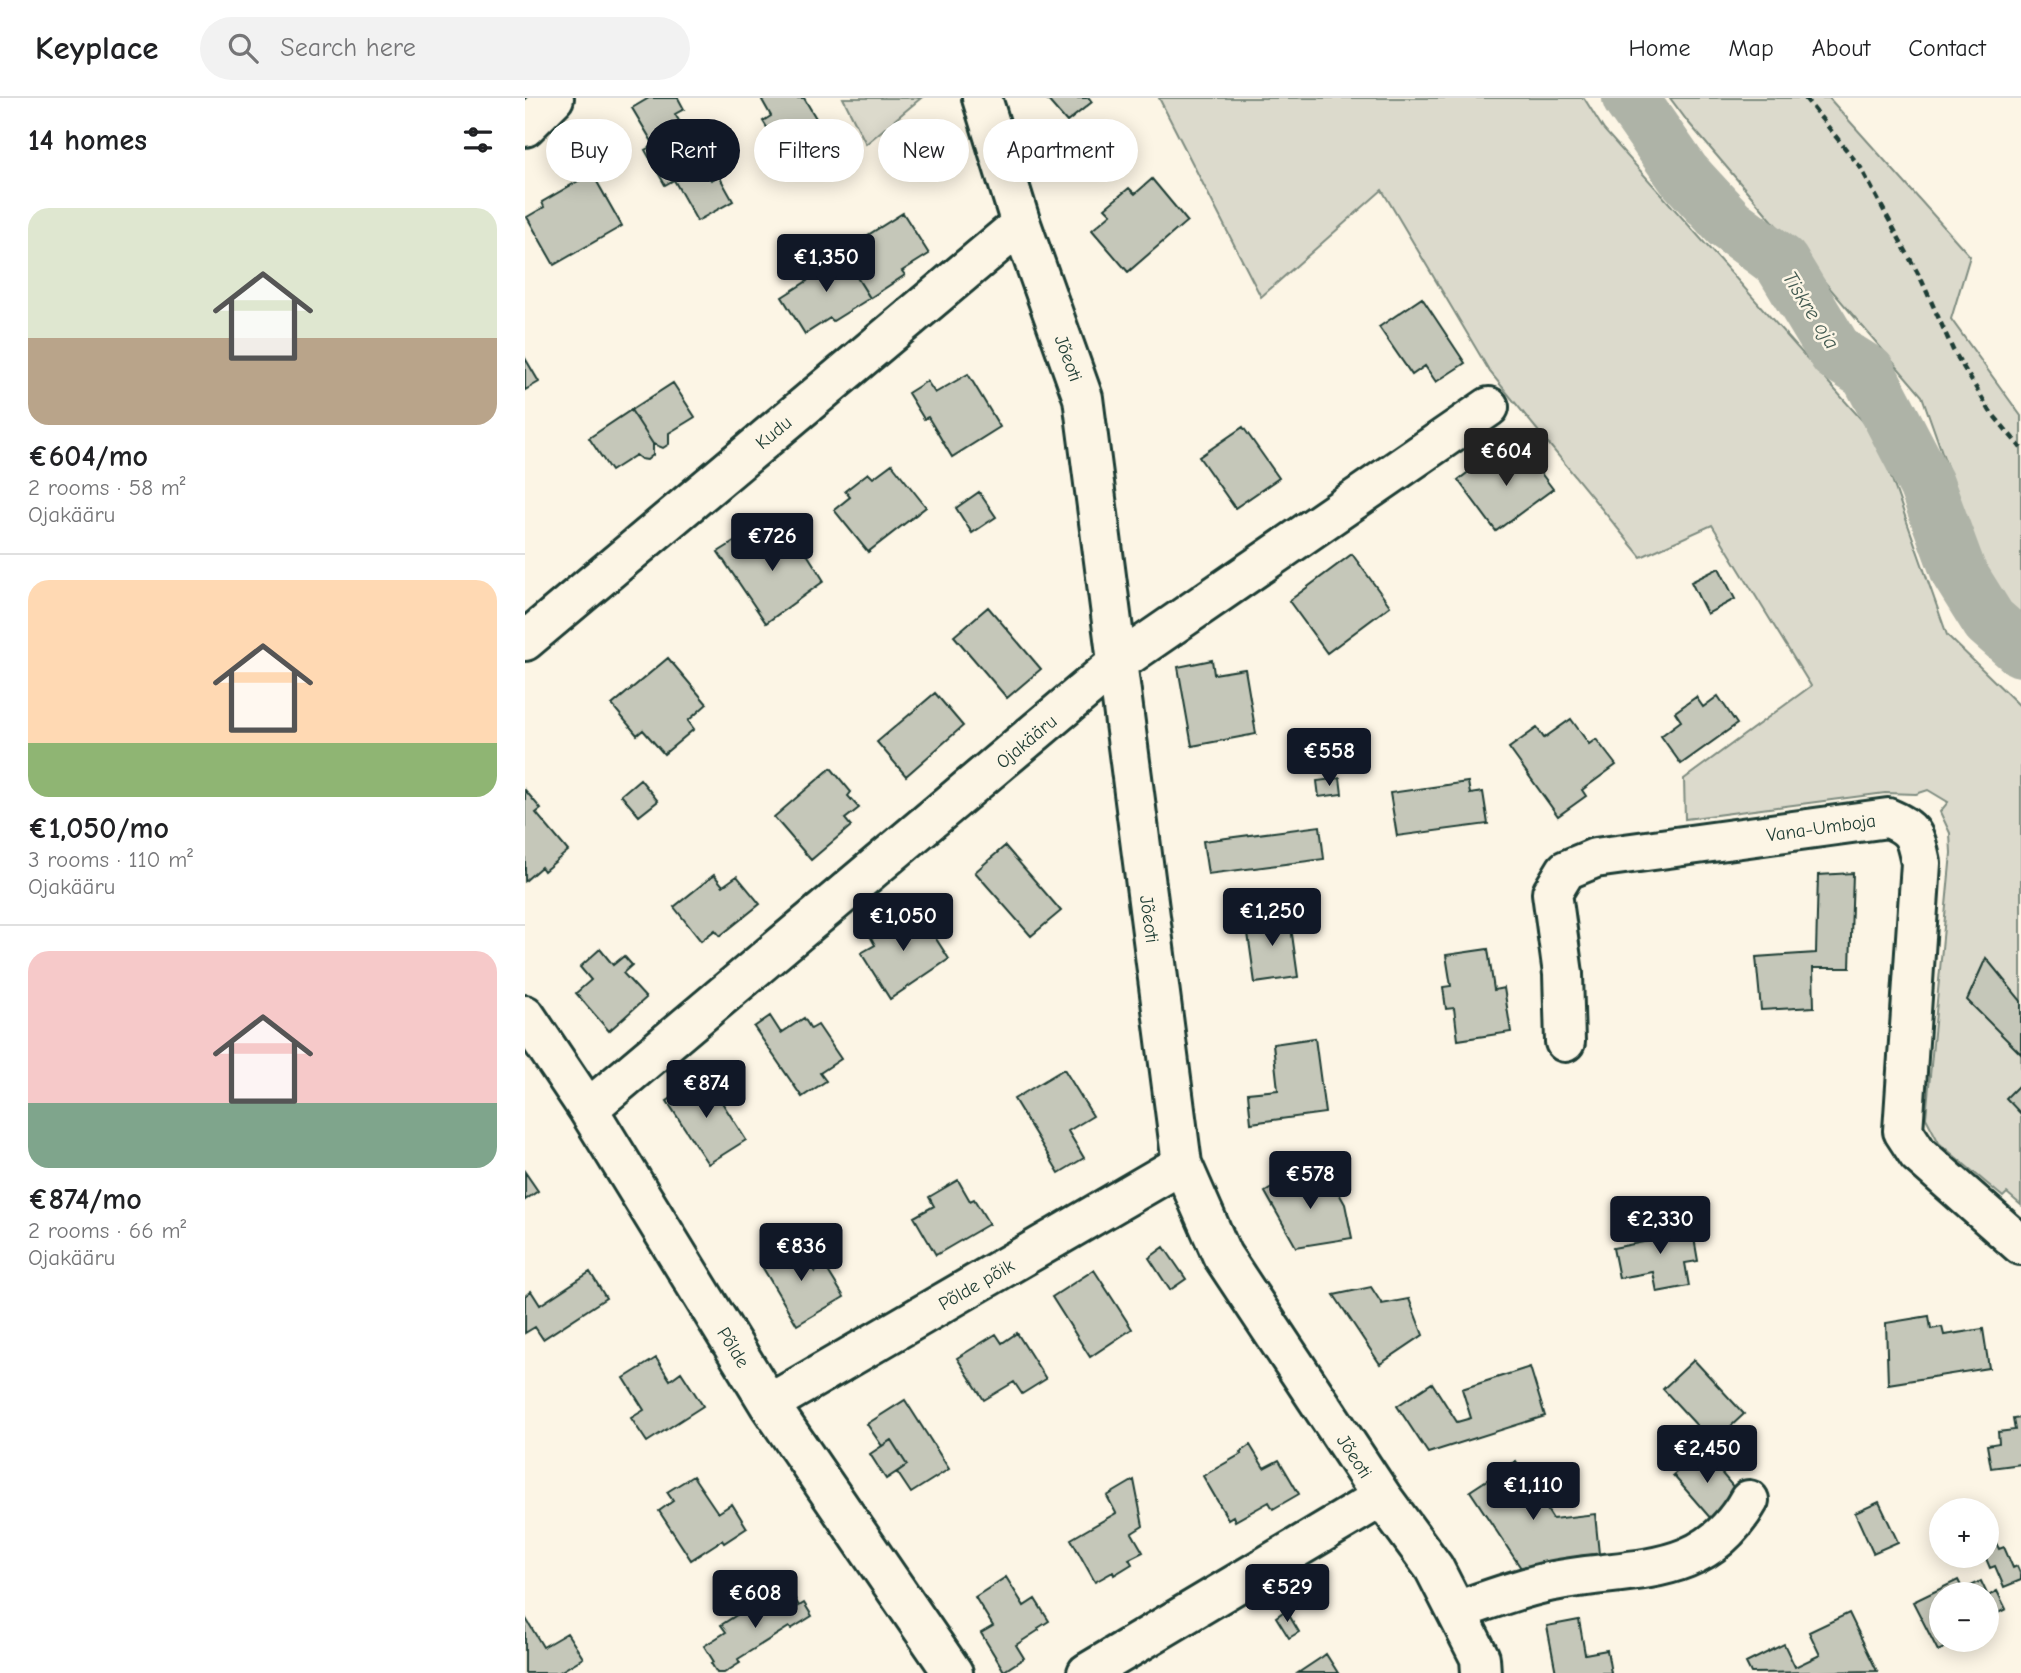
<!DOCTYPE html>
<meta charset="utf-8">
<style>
:root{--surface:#fff;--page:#f2f2f2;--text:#202124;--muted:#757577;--line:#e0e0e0;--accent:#111827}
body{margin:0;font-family:"Comic Neue",sans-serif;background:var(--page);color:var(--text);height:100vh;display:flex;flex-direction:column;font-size:26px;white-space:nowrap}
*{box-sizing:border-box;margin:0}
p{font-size:23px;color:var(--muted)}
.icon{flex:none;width:38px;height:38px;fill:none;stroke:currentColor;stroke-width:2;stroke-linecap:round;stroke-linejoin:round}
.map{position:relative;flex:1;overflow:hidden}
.details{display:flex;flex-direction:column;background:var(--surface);width:525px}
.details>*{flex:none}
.hud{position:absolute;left:21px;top:21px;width:665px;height:63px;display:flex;gap:14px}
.controls{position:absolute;left:1404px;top:1400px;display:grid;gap:14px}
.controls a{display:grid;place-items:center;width:70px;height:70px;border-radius:50%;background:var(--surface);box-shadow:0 4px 18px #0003;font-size:35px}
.price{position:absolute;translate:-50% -60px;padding:0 16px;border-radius:7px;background:var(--accent);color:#fff;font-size:23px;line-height:46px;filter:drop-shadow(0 2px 4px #0008)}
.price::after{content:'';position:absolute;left:50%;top:42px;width:21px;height:16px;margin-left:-10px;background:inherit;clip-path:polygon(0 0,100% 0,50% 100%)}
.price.on{background:#222;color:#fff}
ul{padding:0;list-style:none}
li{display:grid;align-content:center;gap:14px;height:371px;padding:0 28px}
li+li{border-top:2px solid var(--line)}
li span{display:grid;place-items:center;height:217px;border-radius:21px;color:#555}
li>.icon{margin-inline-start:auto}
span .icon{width:126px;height:126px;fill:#fffc;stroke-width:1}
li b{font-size:30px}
h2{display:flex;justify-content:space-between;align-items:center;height:84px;padding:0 28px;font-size:30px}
.pill{padding:0 24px;border-radius:32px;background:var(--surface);box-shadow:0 4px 18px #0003;font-size:24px;line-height:63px}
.pill.on{background:var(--accent);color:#fff}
header{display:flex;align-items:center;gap:42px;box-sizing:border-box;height:98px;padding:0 35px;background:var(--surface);border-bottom:2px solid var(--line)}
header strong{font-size:33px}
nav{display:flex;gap:38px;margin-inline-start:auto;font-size:24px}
.search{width:490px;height:63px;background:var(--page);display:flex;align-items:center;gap:18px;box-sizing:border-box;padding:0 24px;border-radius:38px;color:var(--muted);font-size:26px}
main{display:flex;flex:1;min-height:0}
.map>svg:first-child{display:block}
.green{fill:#dcdacc;stroke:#7e8c80;stroke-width:2}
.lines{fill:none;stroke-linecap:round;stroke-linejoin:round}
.river{stroke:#aeb3a7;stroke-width:56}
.building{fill:#c5c7b9;stroke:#1f3d34;stroke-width:2}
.minor-casing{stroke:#1f3d34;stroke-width:44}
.path{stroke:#1f3d34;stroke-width:4.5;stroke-dasharray:7 5;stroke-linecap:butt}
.minor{stroke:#fcf5e5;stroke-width:38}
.labels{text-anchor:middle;stroke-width:5;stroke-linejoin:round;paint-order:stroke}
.street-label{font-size:19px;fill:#1f3d34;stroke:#fcf5e5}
.water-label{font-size:21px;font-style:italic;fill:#435a51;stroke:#fcf5e5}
</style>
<header>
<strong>Keyplace</strong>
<div class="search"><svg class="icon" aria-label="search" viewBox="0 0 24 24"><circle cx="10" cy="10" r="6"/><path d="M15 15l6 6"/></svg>Search here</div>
<nav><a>Home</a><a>Map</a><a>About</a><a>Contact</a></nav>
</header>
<main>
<section class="details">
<h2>14 homes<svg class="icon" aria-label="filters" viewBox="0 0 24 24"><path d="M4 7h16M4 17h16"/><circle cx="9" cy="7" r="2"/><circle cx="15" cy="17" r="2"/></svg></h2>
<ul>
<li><span style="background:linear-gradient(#dfe7d0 60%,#b9a48a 0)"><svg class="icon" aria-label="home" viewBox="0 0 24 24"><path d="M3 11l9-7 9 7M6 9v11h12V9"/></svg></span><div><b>€604/mo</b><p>2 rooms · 58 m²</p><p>Ojakääru</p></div></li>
<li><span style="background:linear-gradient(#ffd9b3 75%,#8fb573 0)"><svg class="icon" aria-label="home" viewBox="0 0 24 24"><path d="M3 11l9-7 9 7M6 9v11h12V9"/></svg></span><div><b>€1,050/mo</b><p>3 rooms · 110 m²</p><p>Ojakääru</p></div></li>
<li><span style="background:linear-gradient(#f6c9c9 70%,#7fa58c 0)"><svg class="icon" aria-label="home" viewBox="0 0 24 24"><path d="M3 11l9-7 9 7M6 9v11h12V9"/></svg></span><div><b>€874/mo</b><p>2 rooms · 66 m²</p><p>Ojakääru</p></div></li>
</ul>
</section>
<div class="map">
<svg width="1496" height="1575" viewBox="0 0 1496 1575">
<rect width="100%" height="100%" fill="#fcf5e5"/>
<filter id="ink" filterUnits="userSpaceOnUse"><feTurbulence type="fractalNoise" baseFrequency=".0143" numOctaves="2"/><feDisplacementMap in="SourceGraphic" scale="14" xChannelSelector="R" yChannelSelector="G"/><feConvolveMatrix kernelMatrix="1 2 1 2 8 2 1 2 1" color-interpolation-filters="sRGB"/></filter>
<g filter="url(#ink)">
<path class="green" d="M318 0H396L341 46Z
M634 0H1059L1079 32 1352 339 1422 537 1496 609V1107L1482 1095 1478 1099 1414 1045 1401 1020 1426 755 1425 735 1415 714 1423 704 1403 692 1391 696 1360 695 1160 721 1159 681 1286 588 1187 427 1116 459 965 274 857 92 736 199Z
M1145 0H1304L1445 158 1426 221 1496 318V526L1470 504 1397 298 1163 24Z"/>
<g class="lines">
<path class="river" d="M1105 0 1158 76 1204 126 1256 164 1311 255 1343 275 1401 386 1434 475 1464 523 1496 551"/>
</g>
<path class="building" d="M124 0H153L159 11 150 16 159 31 150 36 170 71 177 67 186 82 194 78 208 103 172 123 149 82 140 87 120 52 129 47 107 10Z
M240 0H279L292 22 252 46 238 23 246 18 237 2Z
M521 0H564L567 4 542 24Z
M67 75 97 128 29 167 2 119 19 109 17 104Z
M627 81 662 123 603 174 567 132 586 116 580 110 604 90 610 96Z
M378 115 404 156 377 173 380 177 345 200 316 154Z
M316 154 345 200 308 223 305 220 280 236 257 199 282 183 278 178Z
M897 200 940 265 911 284 900 268 887 277 854 229Z
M0 260 14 284 0 292Z
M443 276 475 329 427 359 403 319 399 321 383 295 402 283 410 295Z
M148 285 170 319 144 335V346L138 350 128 346 106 312Z
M106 312 128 346V357L122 362 116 361 111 357 86 373 64 340Z
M718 329 754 380 710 410 674 359Z
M996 349 1028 391 971 433 933 382 958 363 965 373Z
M367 366 401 409 343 454 309 412 325 399 320 393 343 375 348 380Z
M454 394 471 419 447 435 431 410Z
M225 434 240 453 270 437 299 483 241 525 193 454Z
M827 456 865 508 802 555 764 503Z
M1194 470 1210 501 1182 516 1166 484Z
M463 509 516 571 482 600 429 538Z
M143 560 182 606 163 623 169 631 139 656 118 632 112 637 87 607Z
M687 562 689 576 720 571 731 636 667 648 653 569Z
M410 595 438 628 381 678 352 644Z
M1193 598 1212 626 1156 666 1136 638 1156 623 1150 614 1171 599 1178 609Z
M1046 621 1064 646 1071 641 1091 667 1057 692 1061 698 1033 718 984 650 1012 630 1019 640Z
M306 670 326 694 323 698 334 710 320 721 326 728 286 762 249 719Z
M815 680 817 696 794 699 792 683Z
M115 681 133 703 114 718 96 697Z
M943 684 945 696 958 694 963 726 872 738 865 695Z
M0 692 16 711 11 715 43 753 19 773 16 769 0 783Z
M795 728 799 761 683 776 678 743Z
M480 748 536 813 506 838 450 774Z
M1328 775 1325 870H1288L1289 909 1236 912 1231 859 1291 855 1293 777Z
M189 777 198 788 212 778 235 806 195 838 190 832 176 843 149 809Z
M374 815 380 826 395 816 424 861 365 901 336 855 350 847 343 834Z
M764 815 773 879 730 885 721 821Z
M75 851 88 867 99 858 107 867 98 875 121 900 84 933 51 895 66 882 55 869Z
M963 851 969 892 979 890 986 934 933 942 929 910 921 911 918 889 926 888 921 857Z
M1461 860 1496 903V956L1442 902Z
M245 918 256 935 279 920 286 931 293 927 316 961 295 975 301 983 277 999 229 929Z
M790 940 800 1015 726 1025 723 995 753 992 748 946Z
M539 971 568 1018 543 1033 559 1060 534 1075 489 1001Z
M180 978 221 1042 183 1066 142 1003Z
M1496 985V1016L1481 1000Z
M777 1072 791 1095 808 1085 820 1106 827 1140 771 1149 740 1094Z
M0 1074 13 1093 0 1102Z
M433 1082 445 1103 449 1101 464 1126 411 1157 389 1119 409 1108 404 1099Z
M1154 1121 1157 1135 1168 1134 1173 1163 1160 1165 1164 1188 1132 1194 1128 1174 1094 1180 1088 1150 1124 1143 1121 1127Z
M272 1143 290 1174 300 1168 319 1199 272 1227 235 1165Z
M639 1149 661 1181 645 1192 624 1160Z
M569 1172 607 1231 565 1259 527 1199Z
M65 1174 81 1200 18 1241 10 1229 0 1235V1198L6 1193 15 1207Z
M846 1189 857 1206 884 1201 898 1237 855 1266 809 1197Z
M1404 1218 1406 1231 1417 1229 1419 1237 1458 1231 1464 1270 1363 1286 1361 1225Z
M492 1235 521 1281 497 1296 489 1284 459 1302 432 1260 471 1236 477 1245Z
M131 1260 145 1282 156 1274 178 1308 122 1344 106 1320 119 1312 99 1280Z
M1169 1262 1219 1316 1188 1345 1138 1291Z
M1005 1269 1020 1318 903 1355 872 1308 907 1285 932 1324 946 1320 937 1291Z
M380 1302 424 1371 386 1395 372 1374 382 1367 366 1342 357 1348 342 1326Z
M1496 1320V1366L1466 1370 1462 1347 1474 1345 1473 1334 1490 1332 1488 1321Z
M366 1342 382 1367 361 1381 345 1356Z
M725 1347 739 1370 754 1362 774 1396 748 1411 744 1404 710 1423 708 1418 703 1421 678 1378 716 1356 715 1354Z
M1177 1352 1216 1398 1187 1422 1148 1377Z
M991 1363 1028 1421 1070 1416 1074 1456 1053 1458 1056 1463 996 1470 945 1393Z
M168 1378 193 1415 207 1406 222 1430 199 1445 197 1442 166 1462 134 1413 148 1403 142 1394Z
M609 1382 618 1428 607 1435 618 1454 604 1461 607 1466 589 1477 588 1474 570 1484 546 1441 591 1415 582 1398Z
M1354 1404 1373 1444 1348 1455 1330 1415Z
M1469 1441 1474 1451 1479 1449 1488 1470 1492 1468 1496 1477V1482L1479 1489 1470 1468 1465 1470 1460 1458 1461 1444Z
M481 1479 499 1508 510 1501 524 1523 513 1530 514 1532 491 1547 499 1560 479 1573 456 1535 468 1528 450 1499Z
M1433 1482 1438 1492 1456 1483 1463 1498 1472 1493 1481 1511 1461 1521V1496H1416V1542H1436L1413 1553 1388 1504Z
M265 1492 274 1508 279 1505 287 1518 266 1531 264 1529 213 1561 215 1565 199 1575H192L186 1565 189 1564 179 1548 201 1534 196 1527 237 1501 240 1507Z
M761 1512 774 1534 764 1540 751 1519Z
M1324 1515 1352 1573 1226 1575 1221 1565 1259 1546 1270 1569 1295 1557 1284 1534Z
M0 1519 18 1549 42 1535 58 1560 33 1575H0Z
M1054 1522 1060 1556 1082 1552 1086 1575H1031L1022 1528Z
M801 1556 813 1575H773L797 1559Z"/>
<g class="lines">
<g class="minor-casing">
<path id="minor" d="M457 0 496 126 558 300 657 1066 697 1157 857 1399 909 1470 955 1560 956 1575
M0 29 29 0
M0 543 496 126
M0 917 63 1011 244 1306 428 1575
M1040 944 1038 876 1027 795 1041 772 1070 760 1363 720C1390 731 1390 738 1396 765L1378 1033 1393 1056 1496 1147
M63 1011 591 566 964 309
M244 1306 657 1066
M931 1513C960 1503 989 1492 1019 1485 1098 1466 1177 1487 1224 1402
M562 1575 857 1399"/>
</g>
<path class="path" d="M1280 0 1336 70 1397 183 1428 252 1465 313 1496 350"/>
<use href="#minor" class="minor"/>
</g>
</g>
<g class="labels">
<g class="street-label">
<text transform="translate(544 260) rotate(70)" y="7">Jõeoti</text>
<text transform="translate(248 334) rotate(-40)" y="7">Kudu</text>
<text transform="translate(501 643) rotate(-40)" y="7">Ojakääru</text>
<text transform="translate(1296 729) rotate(-8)" y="7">Vana-Umboja</text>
<text transform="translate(625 821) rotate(82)" y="7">Jõeoti</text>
<text transform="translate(451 1186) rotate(-30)" y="7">Põlde põik</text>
<text transform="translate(209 1249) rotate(58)" y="7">Põlde</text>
<text transform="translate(830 1358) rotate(57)" y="7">Jõeoti</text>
</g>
<g class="water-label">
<text transform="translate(1286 212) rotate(58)" y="7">Tiskre oja</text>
</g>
</g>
</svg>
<div class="controls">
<a>+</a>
<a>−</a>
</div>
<b class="price" style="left:301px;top:196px">€1,350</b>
<b class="price on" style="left:981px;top:390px">€604</b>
<b class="price" style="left:247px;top:475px">€726</b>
<b class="price" style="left:804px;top:690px">€558</b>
<b class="price" style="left:747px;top:850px">€1,250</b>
<b class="price" style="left:378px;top:855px">€1,050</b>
<b class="price" style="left:181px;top:1022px">€874</b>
<b class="price" style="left:785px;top:1113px">€578</b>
<b class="price" style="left:1135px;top:1158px">€2,330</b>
<b class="price" style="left:276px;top:1185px">€836</b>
<b class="price" style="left:1182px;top:1387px">€2,450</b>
<b class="price" style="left:1008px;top:1424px">€1,110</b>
<b class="price" style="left:762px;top:1526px">€529</b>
<b class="price" style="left:230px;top:1532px">€608</b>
<div class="hud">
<a class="pill">Buy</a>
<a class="pill on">Rent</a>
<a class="pill">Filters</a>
<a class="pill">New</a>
<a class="pill">Apartment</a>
</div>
</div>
</main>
